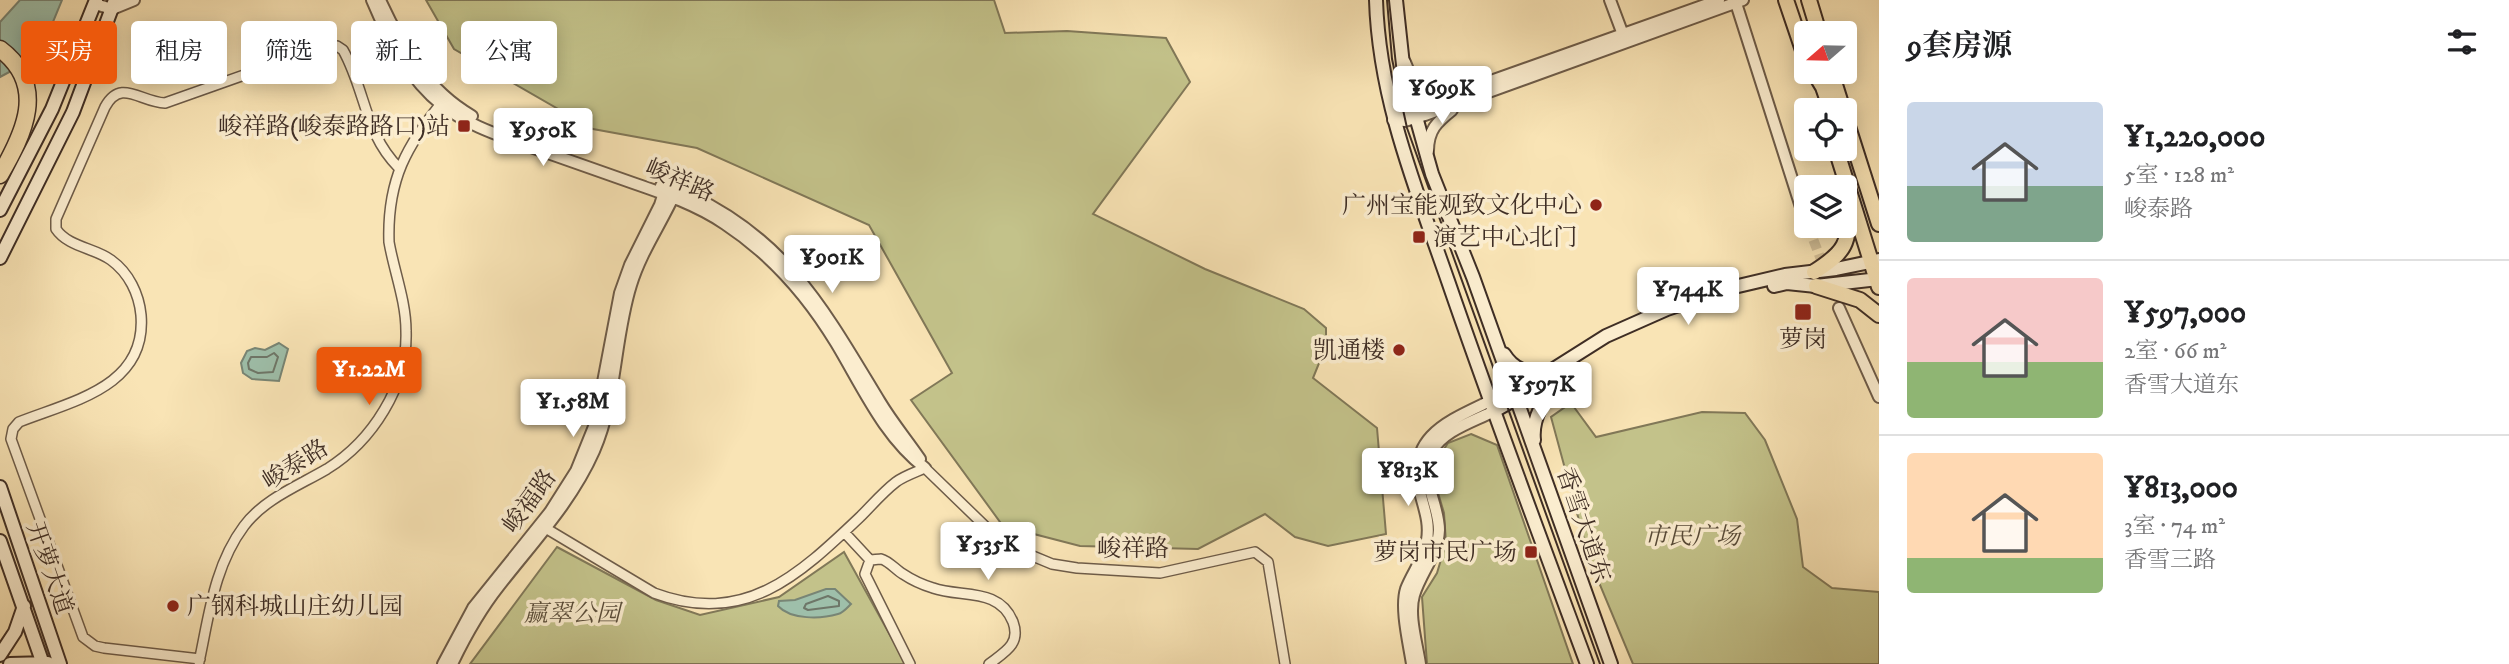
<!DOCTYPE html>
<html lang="zh">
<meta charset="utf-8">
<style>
:root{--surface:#fff;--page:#f2f2f2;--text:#202124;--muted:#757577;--line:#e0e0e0;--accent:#ea580c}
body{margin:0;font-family:"IM FELL DW Pica","Noto Serif SC",serif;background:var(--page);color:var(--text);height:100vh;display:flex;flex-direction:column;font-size:26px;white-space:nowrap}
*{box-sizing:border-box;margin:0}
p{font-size:23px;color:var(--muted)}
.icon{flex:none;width:38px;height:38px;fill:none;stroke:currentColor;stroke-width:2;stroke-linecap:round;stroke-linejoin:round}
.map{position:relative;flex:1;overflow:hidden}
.drawer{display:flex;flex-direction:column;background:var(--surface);width:630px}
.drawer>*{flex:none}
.guide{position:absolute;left:21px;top:21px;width:665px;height:63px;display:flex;gap:14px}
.needle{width:46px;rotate:250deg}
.tools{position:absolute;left:1794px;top:21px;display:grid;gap:14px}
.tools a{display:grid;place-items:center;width:63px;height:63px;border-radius:7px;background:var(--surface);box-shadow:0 4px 18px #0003;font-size:35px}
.price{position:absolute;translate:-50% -60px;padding:0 16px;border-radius:7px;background:#fff;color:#222;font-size:23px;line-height:46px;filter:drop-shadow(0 2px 4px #0008)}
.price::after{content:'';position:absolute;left:50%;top:42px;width:21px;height:16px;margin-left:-10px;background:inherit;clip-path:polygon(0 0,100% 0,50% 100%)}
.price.on{background:var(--accent);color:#fff}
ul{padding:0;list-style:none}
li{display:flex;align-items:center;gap:21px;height:175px;padding:0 28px}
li+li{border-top:2px solid var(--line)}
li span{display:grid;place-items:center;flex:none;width:196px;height:140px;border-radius:7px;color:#555}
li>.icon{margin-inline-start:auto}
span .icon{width:84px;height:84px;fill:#fffc;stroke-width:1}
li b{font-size:30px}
h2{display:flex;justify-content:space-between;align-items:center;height:84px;padding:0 28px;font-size:30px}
.chip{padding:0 24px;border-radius:7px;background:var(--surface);box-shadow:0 4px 18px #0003;font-size:24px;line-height:63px}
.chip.on{background:var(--accent);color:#fff}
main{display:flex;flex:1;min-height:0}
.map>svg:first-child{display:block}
.green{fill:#c3c28a;stroke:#817858;stroke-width:2}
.water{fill:#9ebfaa;stroke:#788575;stroke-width:2}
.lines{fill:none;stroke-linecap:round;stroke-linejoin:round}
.shore{stroke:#6e7668;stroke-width:2}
.tertiary-tunnel{stroke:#d4c098;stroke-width:10;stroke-dasharray:10 5;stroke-linecap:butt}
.minor-casing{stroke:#6e5c49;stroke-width:12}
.tertiary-casing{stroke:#6e5c49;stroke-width:14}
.secondary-casing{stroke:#3f2e25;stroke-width:16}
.primary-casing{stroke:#3f2e25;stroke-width:18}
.motorway-casing{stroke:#3f2e25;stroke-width:19}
.minor{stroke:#fbedcf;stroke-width:9}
.tertiary{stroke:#fbedcf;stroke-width:10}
.secondary{stroke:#fbedcf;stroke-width:12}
.primary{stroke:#f9e4b5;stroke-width:14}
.motorway{stroke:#f9e4b5;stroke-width:16}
.tram{stroke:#3f2e25;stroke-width:2}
.poi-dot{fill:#8f2418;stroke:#fbedcf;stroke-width:2.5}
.labels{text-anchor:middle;stroke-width:7;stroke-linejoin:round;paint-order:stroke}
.poi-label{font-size:24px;fill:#3f2e25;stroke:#fbedcf;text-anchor:end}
.street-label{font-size:24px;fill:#3f2e25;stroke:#fbedcf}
.park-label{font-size:24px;font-style:italic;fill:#594c39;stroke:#fbedcf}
</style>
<main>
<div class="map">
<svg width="1879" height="664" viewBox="0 0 1879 664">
<rect width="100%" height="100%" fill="#f9e4b5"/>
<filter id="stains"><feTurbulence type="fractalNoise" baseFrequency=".00286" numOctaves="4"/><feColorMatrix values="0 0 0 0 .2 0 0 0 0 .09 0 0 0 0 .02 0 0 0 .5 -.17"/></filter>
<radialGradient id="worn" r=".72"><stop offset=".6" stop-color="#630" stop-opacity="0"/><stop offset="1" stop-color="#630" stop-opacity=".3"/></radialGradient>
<path class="green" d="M426 0H994L1005 33 1067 31 1166 38 1190 82 1093 214 1205 269 1304 309 1326 328V346L1313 378 1377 428 1386 534 1328 546 1295 537 1265 514 1198 549 1080 546 1003 526 911 400 952 373 869 225 697 148 593 129 454 49Z
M1571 403 1596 437 1702 412 1745 413 1765 440 1797 519 1803 567 1832 588 1879 592V664H1633L1590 561 1551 417Z
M1471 434 1497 445 1573 664H1427L1422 597 1437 573 1446 543 1444 513 1431 469 1448 443Z
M557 547 656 600 700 615 779 597 844 552 906 664H470Z"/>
<path class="water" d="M20 0H62L39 56 0 77V22Z
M279 343 288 349 279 381 252 379 243 373 241 363 247 351 255 348 265 350Z
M826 589H835L851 604C847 608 843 613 838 614 821 619 791 620 778 606L779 601 795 600Z"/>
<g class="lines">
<path class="shore" d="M274 353 278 357 273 372 258 373 249 369 248 363 251 357H267Z
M828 596 839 601V606L808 610 804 608 806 604Z"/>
<path class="tertiary-tunnel" d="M1808 226 1825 270"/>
<g class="minor-casing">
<path id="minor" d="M547 529 654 593C745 627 799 575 861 516 872 505 883 492 896 482 904 476 916 472 925 468L989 530 1011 547 1052 564 1077 568 1160 573 1255 552 1268 562 1285 664
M844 532 870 560
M870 560C871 560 880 559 881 559 889 561 896 570 903 574 912 580 923 585 933 588 961 598 999 587 1013 622 1021 644 1005 652 989 664
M870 560 865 574 910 664
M200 659 104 648 95 646 83 637 11 439 13 429 19 422C72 401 147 387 141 315 139 294 129 273 111 260 95 248 68 247 56 229V219L105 107C121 78 140 102 165 103L326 46H337L343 50C366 91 364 133 399 168
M199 662C209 616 214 566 244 526 264 499 298 486 327 469 372 441 408 386 406 331 406 301 394 271 389 242 387 181 406 145 445 99"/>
</g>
<g class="tertiary-casing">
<path id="tertiary" d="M372 0C388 38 409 79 442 105 467 125 498 135 528 146 563 158 598 171 633 183 665 194 697 205 725 224 772 255 807 295 836 343 862 386 884 437 925 468
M380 0C401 46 427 90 472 116
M1610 0 1625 40
M1735 0 1801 207
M95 4 112 9 134 0
M1405 62C1412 84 1428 91 1450 94
M1393 120 1405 121 1425 115 1743 0
M1393 120 1412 109 1719 0
M1428 151C1428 130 1437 122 1452 110
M661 186C671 189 682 192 692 196 789 242 827 315 880 402 892 422 907 440 920 459
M1839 308 1879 397
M443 664 473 608 550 512 576 471 595 424 620 293 630 265 660 205 665 189
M452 664C465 637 480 610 499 586 533 542 571 503 594 451 617 398 614 339 631 285 641 252 661 224 675 193
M1412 664C1409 644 1400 608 1406 589 1412 573 1425 557 1427 540 1430 522 1424 509 1420 492 1406 436 1449 421 1490 401
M1420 664C1417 643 1408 615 1414 595 1421 572 1438 555 1439 530 1439 503 1418 477 1432 451 1444 430 1473 422 1494 411"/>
</g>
<g class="secondary-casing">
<path id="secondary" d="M1376 0C1379 99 1416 189 1448 281 1492 409 1540 537 1587 664
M1396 0 1404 74 1432 174 1473 277 1611 664
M0 210 52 109 96 0
M0 258 73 112 115 0
M1774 286 1787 283 1816 286 1879 279
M1504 354C1514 370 1526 373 1545 372
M1490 401 1549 372 1606 336 1667 309 1734 287 1785 275 1836 269 1879 260
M1494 411 1549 380
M1534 440C1531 414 1550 392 1564 371
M0 487 60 664
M0 541 43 664
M0 655 15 632 24 606
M10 664 48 663"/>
</g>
<g class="primary-casing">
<path id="primary" d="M1786 0 1806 59
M1809 0 1819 33
M1814 72 1823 87 1831 110
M1831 72 1843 110
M1844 114 1879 224
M1836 149 1879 287
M1814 272C1847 251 1848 244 1850 206
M1816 286 1860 300 1879 315"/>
</g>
<g class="motorway-casing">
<path id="motorway" d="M0 49C48 85 24 134 0 175"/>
</g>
<use href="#minor" class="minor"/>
<use href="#tertiary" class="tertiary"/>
<use href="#secondary" class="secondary"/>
<use href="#primary" class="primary"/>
<use href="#motorway" class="motorway"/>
<path class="tram" d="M1387 0 1392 59 1407 128 1600 664"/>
</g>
<g class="poi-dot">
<rect x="457" y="119" width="14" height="14" rx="3.5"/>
<circle cx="1596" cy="205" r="7"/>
<rect x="1412" y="230" width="14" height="14" rx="3.5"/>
<rect x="1794" y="303" width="18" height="18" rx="3.5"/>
<circle cx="1399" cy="350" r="7"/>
<rect x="1524" y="545" width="14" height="14" rx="3.5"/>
<circle cx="173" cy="606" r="7"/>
</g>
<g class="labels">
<g class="poi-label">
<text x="450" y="134">峻祥路(峻泰路路口)站</text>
<text x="1582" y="213">广州宝能观致文化中心</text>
<text x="1433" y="245" text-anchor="start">演艺中心北门</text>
<text x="1803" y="347" text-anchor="middle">萝岗</text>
<text x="1385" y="358">凯通楼</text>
<text x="1517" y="560">萝岗市民广场</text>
<text x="187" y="614" text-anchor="start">广钢科城山庄幼儿园</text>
</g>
<g class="street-label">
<text transform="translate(680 180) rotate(23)" y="8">峻祥路</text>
<text transform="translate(295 464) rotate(-32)" y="8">峻泰路</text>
<text transform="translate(529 501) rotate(-54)" y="8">峻福路</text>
<text transform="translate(1584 525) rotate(71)" y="8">香雪大道东</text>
<text x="1133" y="556">峻祥路</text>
<text transform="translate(50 568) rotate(71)" y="8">开萝大道</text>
</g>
<g class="park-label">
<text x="1692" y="544">市民广场</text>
<text x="572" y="621">赢翠公园</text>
</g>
</g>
<rect width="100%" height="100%" filter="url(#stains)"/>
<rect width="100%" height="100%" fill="url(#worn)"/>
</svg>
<div class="tools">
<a><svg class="needle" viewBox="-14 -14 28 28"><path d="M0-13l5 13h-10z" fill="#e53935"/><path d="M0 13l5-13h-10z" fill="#757577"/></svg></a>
<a><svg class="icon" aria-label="locate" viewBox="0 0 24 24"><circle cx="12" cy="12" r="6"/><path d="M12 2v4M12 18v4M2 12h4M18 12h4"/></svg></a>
<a><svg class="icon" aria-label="layers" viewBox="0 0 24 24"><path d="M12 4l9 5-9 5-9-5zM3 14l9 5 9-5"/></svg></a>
</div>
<b class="price" style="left:1442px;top:126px">¥699K</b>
<b class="price" style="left:543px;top:168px">¥950K</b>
<b class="price" style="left:832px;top:295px">¥901K</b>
<b class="price" style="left:1688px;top:327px">¥744K</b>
<b class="price on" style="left:369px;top:407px">¥1.22M</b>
<b class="price" style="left:1542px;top:422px">¥597K</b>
<b class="price" style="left:573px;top:439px">¥1.58M</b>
<b class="price" style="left:1408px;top:508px">¥813K</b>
<b class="price" style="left:988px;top:582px">¥535K</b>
<div class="guide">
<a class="chip on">买房</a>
<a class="chip">租房</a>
<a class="chip">筛选</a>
<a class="chip">新上</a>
<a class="chip">公寓</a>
</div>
</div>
<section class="drawer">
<h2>9套房源<svg class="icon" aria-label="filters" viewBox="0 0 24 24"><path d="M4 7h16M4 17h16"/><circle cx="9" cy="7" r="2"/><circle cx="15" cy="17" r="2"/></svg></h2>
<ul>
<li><span style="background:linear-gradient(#c9d6e8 60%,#7fa58c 0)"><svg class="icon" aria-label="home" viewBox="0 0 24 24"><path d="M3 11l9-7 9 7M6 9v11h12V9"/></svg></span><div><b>¥1,220,000</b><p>5室 · 128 m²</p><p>峻泰路</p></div></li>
<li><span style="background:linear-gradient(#f6c9c9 60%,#8fb573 0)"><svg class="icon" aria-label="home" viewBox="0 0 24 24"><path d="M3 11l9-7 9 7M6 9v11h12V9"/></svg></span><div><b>¥597,000</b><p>2室 · 66 m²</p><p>香雪大道东</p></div></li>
<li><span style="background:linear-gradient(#ffd9b3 75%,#8fb573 0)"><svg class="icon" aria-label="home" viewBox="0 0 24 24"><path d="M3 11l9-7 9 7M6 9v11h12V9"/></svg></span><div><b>¥813,000</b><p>3室 · 74 m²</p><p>香雪三路</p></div></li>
</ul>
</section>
</main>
